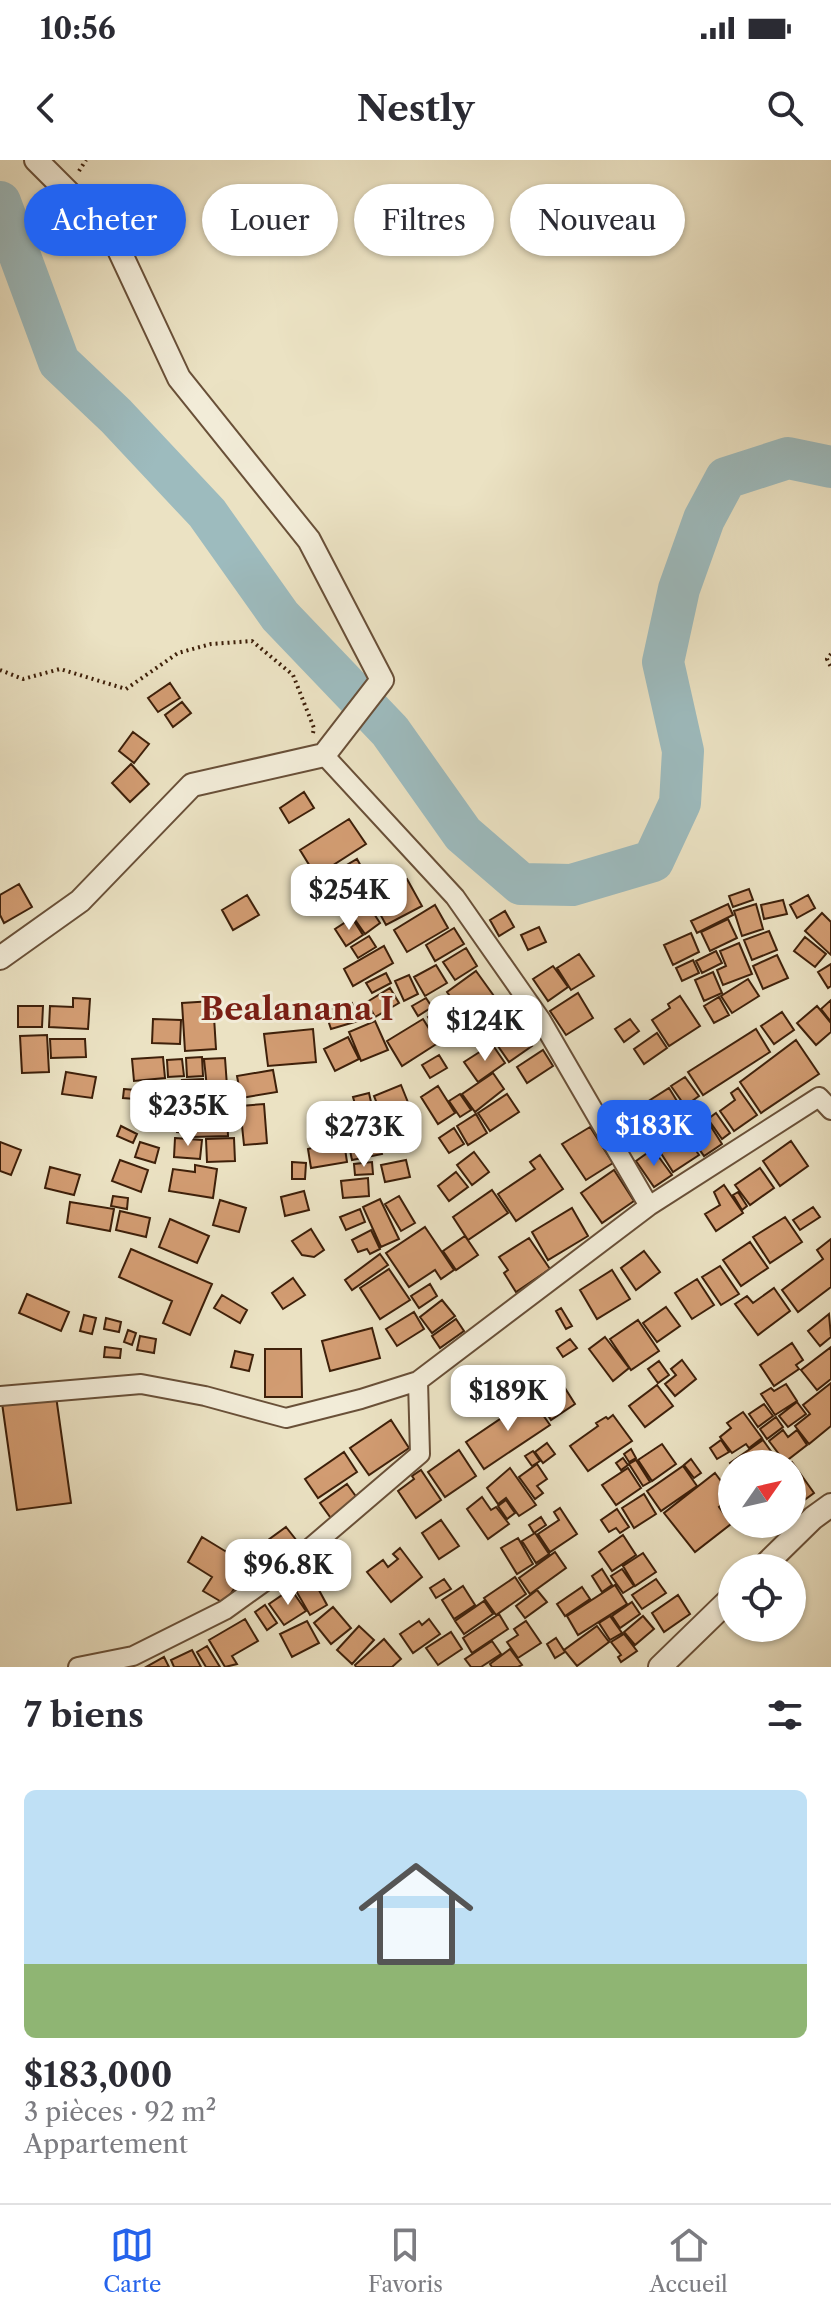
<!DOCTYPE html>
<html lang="fr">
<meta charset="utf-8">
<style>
:root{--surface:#fff;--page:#f2f2f3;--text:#2b2b33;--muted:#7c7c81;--line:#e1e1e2;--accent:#2563eb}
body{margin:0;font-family:"Libre Caslon Text",serif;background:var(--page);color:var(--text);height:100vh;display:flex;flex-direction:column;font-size:30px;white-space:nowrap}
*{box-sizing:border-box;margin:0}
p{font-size:26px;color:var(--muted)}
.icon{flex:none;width:44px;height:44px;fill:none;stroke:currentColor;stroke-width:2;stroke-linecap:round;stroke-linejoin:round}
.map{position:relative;height:1507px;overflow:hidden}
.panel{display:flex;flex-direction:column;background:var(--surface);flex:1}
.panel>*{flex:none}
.top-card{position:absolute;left:24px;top:24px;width:784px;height:72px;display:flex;gap:16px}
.needle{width:52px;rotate:56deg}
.controls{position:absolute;left:718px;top:1290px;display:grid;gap:16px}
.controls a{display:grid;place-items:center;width:88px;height:88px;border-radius:50%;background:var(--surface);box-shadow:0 2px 6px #0004;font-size:40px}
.price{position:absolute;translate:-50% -68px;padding:0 18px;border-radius:16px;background:#fff;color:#222;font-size:26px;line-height:52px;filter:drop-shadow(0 2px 4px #0008)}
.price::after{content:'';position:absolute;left:50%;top:48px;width:24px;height:18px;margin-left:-12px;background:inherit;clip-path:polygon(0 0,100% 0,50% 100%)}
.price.on{background:var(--accent);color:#fff}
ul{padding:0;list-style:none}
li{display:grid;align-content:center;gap:16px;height:424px;padding:0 24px}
li span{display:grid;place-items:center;height:248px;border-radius:12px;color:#555}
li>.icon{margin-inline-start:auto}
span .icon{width:144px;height:144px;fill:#fffc;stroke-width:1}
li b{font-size:34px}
h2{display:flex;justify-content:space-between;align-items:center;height:96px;padding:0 24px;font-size:34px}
.pill{padding:0 28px;border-radius:36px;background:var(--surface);box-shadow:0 2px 6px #0004;font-size:28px;line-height:72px}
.pill.on{background:var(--accent);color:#fff}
.status{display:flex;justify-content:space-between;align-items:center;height:56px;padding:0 40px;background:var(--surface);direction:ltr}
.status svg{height:22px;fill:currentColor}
header{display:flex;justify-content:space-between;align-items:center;height:104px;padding:0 24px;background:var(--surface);font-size:36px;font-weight:700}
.tab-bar{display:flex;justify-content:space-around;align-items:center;height:112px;border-top:2px solid var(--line);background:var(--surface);font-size:22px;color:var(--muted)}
.tab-bar a{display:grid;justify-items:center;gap:4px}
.tab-bar .on{color:var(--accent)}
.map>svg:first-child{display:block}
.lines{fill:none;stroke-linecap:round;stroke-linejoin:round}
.river{stroke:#9dbbbe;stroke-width:42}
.building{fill:#d29c72;stroke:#3e200a;stroke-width:2}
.minor-casing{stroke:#695038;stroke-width:22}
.tertiary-casing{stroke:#695038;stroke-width:26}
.path{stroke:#3e200a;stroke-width:4;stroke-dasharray:2 4;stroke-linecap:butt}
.minor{stroke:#f2ecd8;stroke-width:18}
.tertiary{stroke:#f2ecd8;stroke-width:22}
.labels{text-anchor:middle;stroke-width:6;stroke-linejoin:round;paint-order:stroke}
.district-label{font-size:32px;font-weight:bold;fill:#7a1f14;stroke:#f2ecd8}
</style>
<div class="status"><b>10:56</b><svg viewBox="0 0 49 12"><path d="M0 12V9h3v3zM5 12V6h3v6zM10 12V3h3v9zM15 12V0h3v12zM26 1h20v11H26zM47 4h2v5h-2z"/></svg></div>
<header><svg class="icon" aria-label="back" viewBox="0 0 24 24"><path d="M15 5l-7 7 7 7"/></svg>Nestly<svg class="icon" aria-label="search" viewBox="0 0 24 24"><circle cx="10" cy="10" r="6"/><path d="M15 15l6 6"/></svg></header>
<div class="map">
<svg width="831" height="1507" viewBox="0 0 831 1507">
<rect width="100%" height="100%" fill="#ebe2c3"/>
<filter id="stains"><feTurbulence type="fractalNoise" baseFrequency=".0025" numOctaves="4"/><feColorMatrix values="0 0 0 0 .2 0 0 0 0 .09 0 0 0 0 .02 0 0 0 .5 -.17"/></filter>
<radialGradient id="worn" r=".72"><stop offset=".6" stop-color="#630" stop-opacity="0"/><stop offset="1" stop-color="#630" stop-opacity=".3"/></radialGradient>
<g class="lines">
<path class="river" d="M0 42 59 202 116 256 207 353 280 456 390 571 463 674 521 724 572 725 653 701 680 643 683 591 663 502 679 429 704 359 726 318 788 298 831 307"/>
</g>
<path class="building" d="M678 59 681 72 672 74 669 61Z
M664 65 668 74 657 79 653 69Z
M170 523 180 538 158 552 148 538Z
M182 542 191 553 173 567 165 555Z
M133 572 149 584 134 603 119 591Z
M131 604 149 624 130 642 112 623Z
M304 632 314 648 289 663 280 648Z
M349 659 366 684 316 716 300 690Z
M357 699 367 717 339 734 328 716Z
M407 719 422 746 386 765 372 739Z
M19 724 32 747 4 763 0 755V735Z
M749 729 753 740 733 747 729 736Z
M247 735 259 755 233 770 222 750Z
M808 735 815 748 797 758 790 745Z
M783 740 787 754 764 759 761 745Z
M367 743 380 763 365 774 351 754Z
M728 744 733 755 697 773 691 761Z
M756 744 763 769 742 776 734 751Z
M435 745 448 768 407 792 394 770Z
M505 751 514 767 499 776 490 760Z
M822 753 831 762V795L805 771Z
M352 758 363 775 346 786 335 769Z
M728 759 737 778 710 791 701 772Z
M539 767 546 782 528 790 521 775Z
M454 768 464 784 435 801 426 785Z
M769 771 777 790 752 800 744 780Z
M691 773 699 792 673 805 664 785Z
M369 776 376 787 358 798 351 787Z
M805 777 826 794 815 807 794 791Z
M739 783 752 814 723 825 717 810 726 806 720 791Z
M384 786 393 803 353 826 344 809Z
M466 788 477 806 455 820 443 802Z
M716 791 722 803 702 813 696 801Z
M579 794 594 816 571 830 557 808Z
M777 795 788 818 763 829 753 806Z
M693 800 699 813 682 821 676 808Z
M831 804V826L828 828 818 812Z
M436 805 447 823 425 836 414 817Z
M553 806 568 827 548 841 533 819Z
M476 811 499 843 470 864 447 832Z
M713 812 722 833 704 841 695 820Z
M386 813 391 823 372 833 366 823Z
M409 815 418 834 404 841 395 821Z
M748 819 759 836 732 853 721 836Z
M390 828 399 843 375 857 367 842Z
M578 833 593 858 566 875 550 851Z
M680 836 700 866 669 886 652 860 670 848 668 844Z
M719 837 729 855 714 863 704 846Z
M73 838 90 839 88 869 49 867 50 846 73 847Z
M426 838 432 847 418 856 412 846Z
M831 840V862L821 849Z
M213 841 216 889 185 891 182 843Z
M452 841 465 861 441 877 428 857Z
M352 843 358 861 331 869 325 851Z
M18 846H43L42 867H18Z
M817 846 831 863V872L816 885 797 863Z
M782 852 794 870 774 884 761 866Z
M153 859 181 860 180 884 152 883Z
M423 859 438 883 402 906 387 881Z
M630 859 639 871 624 882 615 869Z
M375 861 388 890 361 901 349 872Z
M313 869 316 902 268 906 264 874Z
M756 869 770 892 703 935 688 912Z
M521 871 532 886 509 902 498 886Z
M657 873 667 888 644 904 634 889Z
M47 875 49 912 22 913 20 876Z
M348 877 359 899 335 911 324 889Z
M50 879H85L86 897 51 898Z
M796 880 819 914 761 953 740 922Z
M492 884 505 903 478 922 464 902Z
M543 890 553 906 527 923 517 907Z
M439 895 447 908 430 918 422 905Z
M163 897 165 918 134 921 132 899Z
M202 897 203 916 187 917 186 898Z
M225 898 227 926 207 928 204 899Z
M182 899 184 916 168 917 167 900Z
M273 910 277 932 241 938 237 916Z
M66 912 96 917 92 938 62 934Z
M493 913 504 929 475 952 462 934Z
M685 917 699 936 685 946 671 926Z
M203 919 204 944 173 946 172 925H183L182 920Z
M169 925V946L139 947 138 926Z
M401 925 409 945 382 956 374 936Z
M438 926 455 953 438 964 421 937Z
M669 928 680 946 659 959 647 942Z
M738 928 757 955 734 971 720 951 735 940 731 933Z
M124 929 135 930V939L123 938Z
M226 932 228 976 191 977 190 952 208 951 207 933Z
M369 933 373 951 358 955 353 937Z
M460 934 471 950 460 957 449 941Z
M507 934 519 952 490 971 478 953Z
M264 944 267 983 244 985 240 946Z
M642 945 654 962 630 978 619 961Z
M701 951 722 984 704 996 682 964Z
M716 953 730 973 722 979 708 959Z
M476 954 487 973 468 985 457 966Z
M178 956 189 957 188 973 177 972Z
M341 962 347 1002 311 1008 308 989 312 988 311 979 327 976 325 964Z
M678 964 699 995 673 1012 657 987 673 976 669 970Z
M121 966 137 974 133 983 117 976Z
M590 967 613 1003 586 1020 562 984Z
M454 968 464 984 449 993 439 978Z
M377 970 382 994 352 1000 347 976Z
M175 978 202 980 200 999 174 997Z
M234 978 235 1001 207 1002 206 979Z
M791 981 808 1006 780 1026 763 1001Z
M0 982 21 990 11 1015 0 1011Z
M140 982 159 988 155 1003 135 997Z
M653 989 672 1015 654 1027 636 1001Z
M474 992 489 1012 472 1025 457 1005Z
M540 995 563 1029 516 1061 498 1034 535 1009 530 1002Z
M120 1000 148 1010 141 1032 112 1021Z
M406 1000 410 1017 385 1022 381 1005Z
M292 1002 306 1003 305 1019H292Z
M372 1002 373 1014 355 1015 354 1004Z
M195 1005 217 1009 213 1038 169 1031 173 1009 195 1012Z
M50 1007 80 1015 74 1035 45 1028Z
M760 1008 774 1028 750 1045 735 1025Z
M614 1010 634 1041 602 1063 581 1033Z
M456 1012 468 1027 449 1041 438 1026Z
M368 1018 369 1036 343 1038 341 1021Z
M724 1025 743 1053 716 1071 705 1054 720 1045 714 1032Z
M492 1030 508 1053 468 1080 453 1057Z
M304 1031 309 1050 285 1056 281 1037Z
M738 1032 747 1046 742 1050 733 1035Z
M113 1036 128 1038 127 1049 111 1046Z
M399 1036 415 1063 401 1071 385 1044Z
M380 1039 399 1079 381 1087 363 1047Z
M220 1040 246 1048 239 1072 213 1065Z
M70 1042 114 1049 110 1071 67 1063Z
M813 1047 820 1057 800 1070 793 1060Z
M572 1048 588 1076 548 1100 532 1072Z
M360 1049 365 1062 346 1070 340 1057Z
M120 1051 150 1058 146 1077 116 1070Z
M785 1057 802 1082 770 1103 753 1077Z
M170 1059 209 1076 197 1103 159 1087Z
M425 1067 454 1110 441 1119 435 1110 409 1127 386 1093Z
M311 1069 324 1090 314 1097 302 1095 292 1081Z
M371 1070 380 1089 370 1094 367 1089 358 1092 352 1080Z
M465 1076 478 1095 456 1110 443 1091Z
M529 1078 550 1109 516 1132 504 1113 508 1110 499 1097Z
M831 1079V1127L798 1152 782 1130 823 1099 817 1090Z
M750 1082 768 1108 741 1126 723 1100Z
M131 1089 212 1124 190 1175 163 1163 172 1141 119 1117Z
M644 1091 660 1112 636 1130 621 1108Z
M380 1094 388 1105 352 1130 345 1120Z
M720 1106 739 1134 721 1145 702 1117Z
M389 1109 410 1140 380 1159 360 1128Z
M612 1110 630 1139 597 1159 580 1130Z
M293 1118 305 1135 283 1149 272 1133Z
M697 1119 714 1145 692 1159 675 1133Z
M430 1124 437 1136 419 1148 411 1136Z
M774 1128 790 1151 758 1175 735 1144 747 1136 753 1143Z
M27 1134 69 1152 61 1171 19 1153Z
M222 1135 247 1150 240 1163 214 1148Z
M442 1140 455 1156 432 1173 420 1157Z
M666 1147 680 1166 657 1182 643 1163Z
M561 1148 572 1166 566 1169 556 1151Z
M414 1152 424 1169 397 1186 386 1169Z
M829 1154 831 1177 820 1186 808 1171Z
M84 1155 96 1158 92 1174 80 1171Z
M106 1158 121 1162 119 1172 104 1169Z
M456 1159 464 1171 440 1188 432 1176Z
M638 1160 659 1191 631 1210 610 1179Z
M372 1168 380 1198 330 1211 322 1181Z
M128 1170 136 1173 132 1185 124 1182Z
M140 1176 156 1179 154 1193 137 1190Z
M605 1177 629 1208 613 1221 589 1189Z
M570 1179 577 1188 563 1197 557 1188Z
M792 1183 803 1200 796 1205 799 1209 774 1226 760 1205Z
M105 1187 121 1189 120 1198 104 1197Z
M831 1187V1219L817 1230 801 1210Z
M265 1189H301L302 1237H265Z
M235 1191 253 1195 249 1211 231 1207Z
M682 1200 696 1219 675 1236 665 1224 676 1215 671 1209Z
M659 1201 669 1215 658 1223 648 1209Z
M558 1217 575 1244 551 1260 534 1233Z
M831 1223V1266L809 1284 795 1266 810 1254 803 1245Z
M786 1224 797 1241 775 1255 761 1234 771 1228 774 1231Z
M657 1225 673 1246 645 1267 629 1246Z
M56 1236 71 1343 17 1350 2 1243Z
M531 1238 550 1265 484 1309 466 1282Z
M797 1242 806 1254 788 1267 779 1256Z
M764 1244 773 1256 758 1267 749 1254Z
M743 1252 762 1278 749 1288 746 1284 732 1293 720 1277 731 1268 727 1263Z
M613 1255 632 1281 588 1311 570 1286 598 1266 596 1263 606 1257 608 1259Z
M776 1257 783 1267 767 1279 760 1269Z
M391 1260 409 1288 369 1315 350 1288Z
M783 1270 788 1277 797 1270 807 1285 785 1302 769 1281Z
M721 1280 729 1292 717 1299 710 1288Z
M763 1280 780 1304 732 1306 730 1303Z
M547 1283 555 1294 543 1303 535 1292Z
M662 1284 676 1304 652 1321 638 1300Z
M631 1289 636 1298 629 1302 624 1294Z
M459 1290 476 1316 445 1337 428 1312Z
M533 1291 540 1301 532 1306 525 1296Z
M344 1292 357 1312 318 1338 305 1319Z
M623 1298 628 1305 621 1310 616 1303Z
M691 1299 701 1313 694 1318 684 1305Z
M636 1300 650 1322 643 1326 629 1304Z
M792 1302 814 1333 792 1349V1304H789Z
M537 1304 547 1319 537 1326 543 1333 535 1339 519 1317Z
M683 1306 697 1326 661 1351 647 1331Z
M510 1308 536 1345 519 1356 506 1338 498 1344 487 1328Z
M628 1308 641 1328 616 1345 602 1325Z
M421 1310 441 1340 416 1358 398 1331 414 1319 412 1316Z
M715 1313 732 1336 719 1347 731 1364 695 1392 664 1353Z
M347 1324 360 1342 333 1361 320 1343Z
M644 1334 656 1354 634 1368 622 1348Z
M482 1337 491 1350 496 1347 509 1364 488 1379 467 1349Z
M506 1340 515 1353 507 1359 498 1346Z
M560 1348 577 1374 550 1392 538 1374 559 1360 554 1352Z
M617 1349 629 1367 620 1373 616 1368 609 1372 601 1360Z
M541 1357 546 1365 534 1373 529 1365Z
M441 1360 459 1386 439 1399 422 1373Z
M286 1367 297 1381 275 1398 264 1383Z
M535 1373 549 1394 536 1403 522 1381Z
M623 1375 636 1395 612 1411 599 1392Z
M202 1377 248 1405 225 1444 203 1431 212 1417 188 1402Z
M518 1378 533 1404 517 1414 501 1388Z
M400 1388 422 1417 391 1442 367 1412 383 1400 388 1407 398 1399 393 1394Z
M555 1392 566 1408 530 1434 519 1418Z
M643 1393 656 1412 635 1426 623 1406Z
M602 1409 612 1425 602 1432 592 1416Z
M622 1409 634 1426 623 1433 611 1416Z
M515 1417 526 1434 496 1455 484 1438Z
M313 1419 327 1445 310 1455 295 1429Z
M444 1419 451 1429 436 1438 430 1428Z
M656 1419 666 1433 642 1449 632 1435Z
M615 1425 627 1444 578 1475 567 1456Z
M463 1426 475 1445 454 1459 442 1440Z
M582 1427 590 1439 565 1456 557 1444Z
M291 1429 306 1451 284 1465 269 1444Z
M537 1430 547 1442 525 1458 516 1446Z
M678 1435 690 1454 664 1472 652 1453Z
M484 1441 493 1454 464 1474 455 1461Z
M632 1442 640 1454 620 1468 612 1456Z
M265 1445 277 1463 267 1470 255 1452Z
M333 1447 351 1468 331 1484 314 1463Z
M499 1454 508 1469 472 1493 463 1478Z
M610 1456 622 1473 610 1480 599 1463Z
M643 1456 654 1469 635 1485 624 1472Z
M245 1459 258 1481 232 1496 237 1504 225 1507 209 1480Z
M429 1459 440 1474 413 1493 400 1474 419 1461 422 1465Z
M307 1461 319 1483 292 1497 280 1474Z
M526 1461 541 1483 518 1498 507 1482 518 1475 514 1469Z
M359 1466 374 1480 352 1504 337 1490Z
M597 1466 609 1482 577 1506 564 1490Z
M451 1472 462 1489 438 1505 426 1488Z
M624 1474 637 1491 621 1502 618 1497 621 1495 611 1482Z
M556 1478 565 1492 555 1498 547 1484Z
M384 1479 401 1499 392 1507H356L355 1505Z
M492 1481 501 1494 481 1507H471L465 1499Z
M207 1486 220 1507H206L197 1492Z
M510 1489 522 1505 518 1507H492L490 1504Z
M192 1490 201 1507H174L171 1500Z
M164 1497 169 1507H146Z"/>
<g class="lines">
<g class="minor-casing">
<path id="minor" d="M324 595 455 737 541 860 649 1046
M0 1236 141 1224 205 1236 286 1258 361 1239 418 1221 649 1046 819 937 831 950
M78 1507 133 1496 225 1450 303 1394 420 1294 418 1221"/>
</g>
<g class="tertiary-casing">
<path id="tertiary" d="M0 798 80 741 192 625 324 595 382 520 309 380 179 218 113 77 36 0
M762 1408 813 1358 831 1345
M660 1507 732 1437"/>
</g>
<path class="path" d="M79 11 86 0
M831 494 827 499 831 507
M0 510 23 519 60 509 126 529 178 493 211 484 252 481 293 515 314 568 313 573"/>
<use href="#minor" class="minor"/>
<use href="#tertiary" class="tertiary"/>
</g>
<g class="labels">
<g class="district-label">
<text x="297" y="860">Bealanana I</text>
</g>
</g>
<rect width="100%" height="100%" filter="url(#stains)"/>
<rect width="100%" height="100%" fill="url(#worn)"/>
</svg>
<div class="controls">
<a><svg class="needle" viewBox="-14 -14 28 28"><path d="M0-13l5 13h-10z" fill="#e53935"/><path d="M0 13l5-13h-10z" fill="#7c7c81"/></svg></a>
<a><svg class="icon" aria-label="locate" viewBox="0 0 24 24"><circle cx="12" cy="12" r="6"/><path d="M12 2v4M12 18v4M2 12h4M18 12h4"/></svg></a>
</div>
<b class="price" style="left:349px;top:772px">$254K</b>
<b class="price" style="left:485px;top:903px">$124K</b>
<b class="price" style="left:188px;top:988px">$235K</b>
<b class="price on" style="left:654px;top:1008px">$183K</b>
<b class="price" style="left:364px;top:1009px">$273K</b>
<b class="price" style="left:508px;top:1273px">$189K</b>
<b class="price" style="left:288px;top:1447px">$96.8K</b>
<div class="top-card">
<a class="pill on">Acheter</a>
<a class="pill">Louer</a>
<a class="pill">Filtres</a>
<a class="pill">Nouveau</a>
</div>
</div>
<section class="panel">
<h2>7 biens<svg class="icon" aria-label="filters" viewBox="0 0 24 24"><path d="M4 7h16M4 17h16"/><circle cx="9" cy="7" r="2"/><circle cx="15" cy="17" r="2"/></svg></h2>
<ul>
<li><span style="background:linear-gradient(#bfe0f5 70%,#8fb573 0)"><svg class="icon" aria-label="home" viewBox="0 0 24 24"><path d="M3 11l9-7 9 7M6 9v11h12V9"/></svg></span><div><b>$183,000</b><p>3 pièces · 92 m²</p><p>Appartement</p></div></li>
</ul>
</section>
<nav class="tab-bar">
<a class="on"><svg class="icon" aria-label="map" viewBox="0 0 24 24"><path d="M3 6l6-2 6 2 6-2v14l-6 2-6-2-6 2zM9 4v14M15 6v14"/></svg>Carte</a>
<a><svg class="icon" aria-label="saved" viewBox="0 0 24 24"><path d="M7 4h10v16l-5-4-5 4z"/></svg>Favoris</a>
<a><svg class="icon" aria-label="home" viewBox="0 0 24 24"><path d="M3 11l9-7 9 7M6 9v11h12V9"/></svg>Accueil</a>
</nav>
